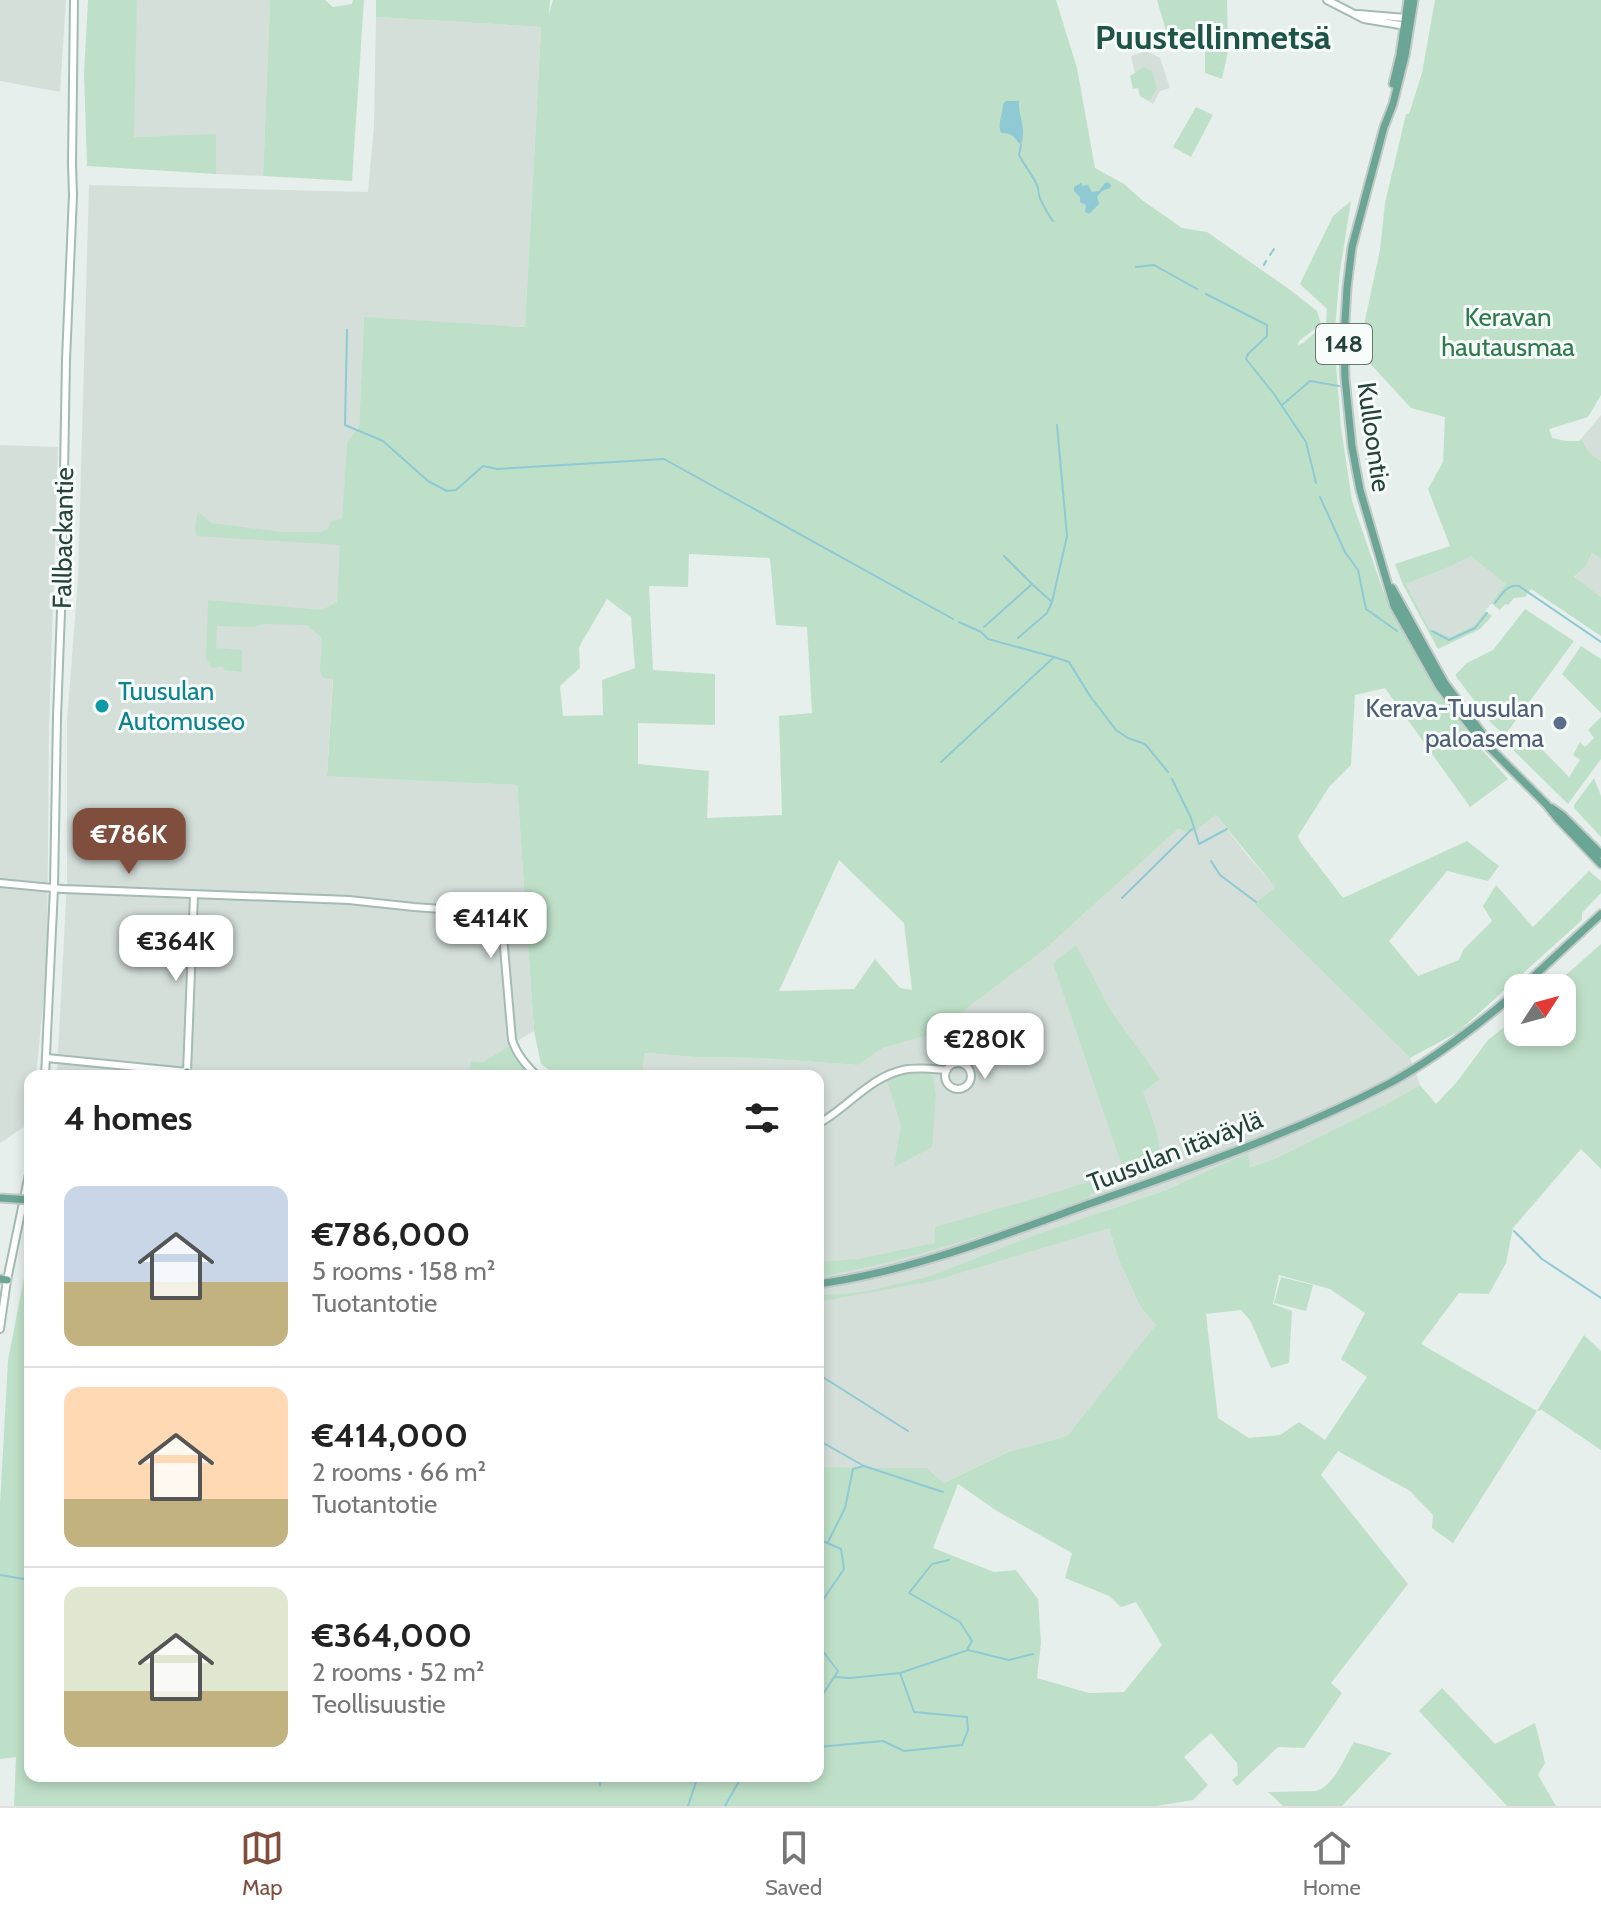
<!DOCTYPE html>
<meta charset="utf-8">
<style>
:root{--surface:#fff;--page:#f6f6f6;--text:#222;--muted:#767676;--line:#e0e0e0;--accent:#804e3d}
body{margin:0;font-family:Cabin,sans-serif;background:var(--page);color:var(--text);height:100vh;display:flex;flex-direction:column;font-size:30px;white-space:nowrap}
*{box-sizing:border-box;margin:0}
p{font-size:26px;color:var(--muted)}
.icon{flex:none;width:44px;height:44px;fill:none;stroke:currentColor;stroke-width:2;stroke-linecap:round;stroke-linejoin:round}
.map{position:relative;flex:1;overflow:hidden}
.drawer{position:absolute;left:24px;top:1070px;width:800px;height:712px;display:flex;flex-direction:column;background:var(--surface);border-radius:16px;box-shadow:0 4px 12px #0003}
.drawer>*{flex:none}
.needle{width:52px;rotate:54deg}
.buttons{position:absolute;left:1504px;top:974px;display:grid;gap:16px}
.buttons a{display:grid;place-items:center;width:72px;height:72px;border-radius:16px;background:var(--surface);box-shadow:0 4px 12px #0003;font-size:40px}
.price{position:absolute;translate:-50% -68px;padding:0 18px;border-radius:16px;background:#fff;color:#222;font-size:26px;line-height:52px;filter:drop-shadow(0 2px 4px #0008)}
.price::after{content:'';position:absolute;left:50%;top:48px;width:24px;height:18px;margin-left:-12px;background:inherit;clip-path:polygon(0 0,100% 0,50% 100%)}
.price.on{background:var(--accent);color:#fff}
ul{padding:0;list-style:none}
li{display:flex;align-items:center;gap:24px;height:200px;padding:0 40px}
li+li{border-top:2px solid var(--line)}
li span{display:grid;place-items:center;flex:none;width:224px;height:160px;border-radius:16px;color:#555}
li>.icon{margin-inline-start:auto}
span .icon{width:96px;height:96px;fill:#fffc;stroke-width:1}
li b{font-size:34px}
h2{display:flex;justify-content:space-between;align-items:center;height:96px;padding:0 40px;font-size:34px}
.menu{display:flex;justify-content:space-around;align-items:center;height:112px;border-top:2px solid var(--line);background:var(--surface);font-size:22px;color:var(--muted)}
.menu a{display:grid;justify-items:center;gap:4px}
.menu .on{color:var(--accent)}
.map>svg:first-child{display:block}
.built{fill:#d4dfda}
.green{fill:#bfe0c8;fill-rule:evenodd}
.water{fill:#8ec9d4}
.lines{fill:none;stroke-linecap:round;stroke-linejoin:round}
.stream{stroke:#8ec9d4;stroke-width:2}
.secondary-casing{stroke:#a4bbb3;stroke-width:10}
.primary-casing{stroke:#c2cac8;stroke-width:11}
.secondary{stroke:#fff;stroke-width:6}
.primary{stroke:#6aa596;stroke-width:7}
.primary-bridge-casing{stroke:#c2cac8;stroke-width:11;stroke-linecap:butt}
.primary-bridge{stroke:#6aa596;stroke-width:7}
.culture-dot{fill:#0f9aa8;stroke:#f7fbf9;stroke-width:3}
.service-dot{fill:#5c6f8a;stroke:#f7fbf9;stroke-width:3}
.labels{text-anchor:middle;stroke-width:6;stroke-linejoin:round;paint-order:stroke}
.shield{fill:#f7fbf9;stroke:#637a73;stroke-width:2}
.shield-label{font-size:24px;font-weight:bold;fill:#24423a}
.park-label{font-size:26px;fill:#2d7a4b;stroke:#f7fbf9}
.street-label{font-size:26px;fill:#24423a;stroke:#f7fbf9}
.culture-label{font-size:26px;fill:#0d838f;stroke:#f7fbf9;text-anchor:start}
.service-label{font-size:26px;fill:#4e5e75;stroke:#f7fbf9;text-anchor:end}
.district-label{font-size:34px;font-weight:bold;fill:#1f5548;stroke:#f7fbf9}
</style>
<div class="map">
<svg width="1601" height="1806" viewBox="0 0 1601 1806">
<rect width="100%" height="100%" fill="#e6efeb"/>
<path class="built" d="M0 0H66L60 92 0 81Z
M137 0H270L263 176 216 174V135L134 137 133 59Z
M376 17 541 27 525 327 364 318 359 427 347 443 327 775 517 785 534 1031 483 1062 472 1061 470 1076H61V1072H57L67 882V721L78 579 89 185 368 192 374 126Z
M1146 51 1160 58 1170 88 1160 91 1153 104 1140 96 1131 56Z
M1601 415V461L1589 452 1581 439Z
M0 445 58 447 49 730 47 965 36 1076H30V1123L0 1143Z
M1592 553 1601 559V597L1574 578 1585 567Z
M1472 555 1507 584 1473 626 1450 637 1429 628 1406 584 1449 567Z
M1216 815 1248 856 1275 887 1254 904 1410 1058 1420 1085 1392 1101 1274 1159 1249 1167 1248 1154 1166 1190 1104 1211 1118 1258 1140 1306 1157 1325 1067 1436 1008 1452 944 1483 927 1468 818 1467V1076H642L645 1053 696 1057 759 1058 858 1065 883 1048 933 1034 1044 950 1178 829 1192 833Z"/>
<path class="green" d="M88 0H137L134 137 216 134V174L87 166 84 73Z
M270 0H325L333 7 352 4 353 0H364L352 181 263 176Z
M376 0H550L549 14 553 0H1056L1077 68 1095 168 1124 184 1142 200 1182 228 1207 232 1289 289 1317 311 1321 324 1299 341 1298 345 1303 343 1326 323 1327 309 1300 284 1333 216 1351 201 1340 271 1334 340 1341 428 1352 501 1384 593 1409 643 1474 741 1508 779 1470 807 1385 688 1355 695 1351 765 1329 787 1298 836 1301 843 1343 898 1467 841 1499 866 1488 881 1447 871 1389 941 1418 976 1459 960 1463 950 1492 921 1483 906 1496 885 1533 927 1589 871 1601 881V893L1582 913V920L1458 1032 1410 1058 1254 904 1275 887 1216 815 1192 833 1178 829 1044 950 933 1034 883 1048 858 1065 759 1058 696 1057 645 1053 642 1076H558L541 1064 534 1031 517 785 327 776 333 679 323 678 320 671 322 638 307 625 264 624 254 627 217 626 216 648 242 650V672L224 670 223 666 212 668 206 659 208 600 322 610 337 602 340 545 196 536 195 527 198 511 211 523 283 532H321L328 529 331 521 342 519 347 442 359 427 364 317 525 327 541 27 376 17ZM689 554 770 558 776 625 807 627 812 713 779 716 782 815 707 818 709 771 638 764V723L715 725V674L653 670 649 586 688 587ZM607 599 631 617 635 668 602 680 603 715 563 716 560 686 580 668 579 647ZM839 860 904 923 912 990 900 988 875 959 854 989 779 991Z
M1157 0H1227L1228 51 1222 79 1205 73V46L1171 48Z
M1435 0H1601V395L1588 417 1549 429 1552 438 1566 441H1579L1581 439 1589 452 1601 461V559L1592 553 1585 567 1574 577 1601 597V636L1531 589 1525 597 1514 598 1508 605 1505 604 1500 610 1491 603 1506 584 1471 556 1449 567 1406 584 1429 628 1450 637 1473 626 1485 611 1492 616 1480 629 1438 649 1403 585 1395 564 1450 546 1428 489 1443 462 1445 417 1411 408 1363 356H1360L1361 339 1380 250 1385 203 1406 114H1409L1422 73Z
M1144 67 1152 71 1157 89 1149 101 1140 96 1138 88 1133 89 1130 76Z
M1196 107 1213 115 1191 157 1173 147Z
M1364 453 1390 472 1373 493Z
M1525 609 1574 641 1505 735 1491 723 1455 675 1467 663 1493 650Z
M1581 646 1601 659V713L1562 674Z
M1601 717V759L1568 804 1509 746 1519 738 1533 740 1569 777 1580 760 1573 755 1580 742 1585 747 1594 738 1588 730Z
M1594 778 1601 796V837L1574 808V805Z
M1601 944V1169L1581 1149 1513 1228 1506 1263 1489 1294 1459 1293 1421 1344 1537 1411 1584 1335 1601 1351V1450L1542 1410 1537 1411 1453 1543 1432 1528 1433 1515 1410 1491 1338 1451 1321 1475 1408 1584 1331 1683 1342 1693 1304 1748 1278 1747 1237 1786 1232 1780 1238 1775 1237 1763 1211 1733 1184 1757 1208 1785 1193 1800 1157 1806H14L16 1757 0 1759V1505L8 1360 30 1247V1776H818V1467L927 1468 944 1483 1008 1452 1067 1436 1156 1325 1140 1306 1118 1258 1109 1228 933 1281 818 1302V1295L844 1294 868 1291 931 1276 1038 1234 1166 1190 1248 1153 1250 1167 1274 1159 1392 1101 1420 1085 1436 1104 1456 1083 1488 1040 1518 1016V1032H1562V988H1551ZM1279 1275 1330 1289 1365 1313 1341 1359 1367 1377 1325 1440 1299 1422 1280 1435 1249 1438 1218 1418 1206 1314 1241 1310 1250 1320 1271 1368 1289 1363 1292 1311 1273 1304ZM958 1484 997 1511 1072 1553 1065 1578 1109 1596 1121 1607 1136 1602 1162 1645 1124 1692 1089 1693 1037 1678 1041 1643 1038 1599 1016 1570 994 1572 933 1548Z
M1076 945 1111 1011 1160 1079 1143 1092 1156 1129 1163 1168 1127 1181 1053 963Z
M509 1046 521 1066 530 1076H470L471 1061 483 1062Z
M926 1073 933 1076 936 1096 932 1147 894 1167 901 1125 887 1081 903 1074Z
M1120 1171 1125 1182 1091 1194 1086 1201C997 1231 910 1261 818 1277V1262L858 1259 935 1243V1227L1060 1191Z
M1281 1277 1313 1285 1306 1311 1274 1303Z
M1442 1688 1495 1744 1535 1723 1545 1763 1538 1775 1556 1806H1507L1419 1711Z
M1354 1742 1392 1753 1342 1806H1283L1268 1792 1316 1791C1335 1785 1344 1758 1354 1742Z"/>
<path class="water" d="M1006 101H1019C1018 118 1027 126 1021 145 1013 138 1015 133 1001 133 997 123 1003 115 1003 104Z
M1108 182 1111 185 1110 188 1102 191 1097 197 1099 204 1089 214 1085 212 1086 205 1080 202V197L1074 191V187L1081 183 1083 186 1088 185 1092 192 1099 191 1105 183Z"/>
<g class="lines">
<path class="stream" d="M1021 145 1019 155C1024 165 1032 174 1037 185 1039 189 1038 194 1040 198 1040 200 1051 219 1053 221
M1270 255 1274 249
M1264 265 1266 261
M1136 267 1154 265 1197 289
M1206 294 1267 325V336L1248 354 1246 359 1274 394 1306 442 1316 483
M347 330 345 425 383 441 428 481 447 491 456 490 483 466 497 469 664 459 953 619
M1282 405 1310 381 1339 386
M1320 497 1345 552 1358 570 1366 609 1397 631
M1033 585 1052 602
M1495 603C1502 594 1507 584 1519 586L1601 642
M959 622 981 632 988 639 1054 657
M984 627 1032 584 1004 556
M1432 631 1449 640 1475 628 1487 613
M1018 638 1047 613 1052 602 1067 536 1057 425
M941 762 1054 657 1069 662 1090 696 1116 730 1128 738 1145 744 1168 772
M1172 779 1191 818 1199 844 1227 829
M1211 861 1220 875 1256 902
M1122 898 1192 829
M1514 1231 1542 1259 1601 1298
M818 1374 908 1431
M818 1440 864 1466 943 1492
M818 1539 841 1549 844 1569 818 1607
M828 1542 845 1508 853 1469 864 1466
M949 1560 932 1564 909 1593 960 1622 972 1641 968 1648
M0 1575 24 1579 30 1584
M818 1645 838 1671 818 1702
M834 1677 850 1678 900 1673 968 1650 1009 1660 1033 1654
M818 1747 883 1741 904 1751 962 1745 968 1730 967 1717 914 1712 900 1673
M600 1786V1776
M688 1806 698 1776
M725 1806 742 1776"/>
<g class="secondary-casing">
<path id="secondary" d="M1327 0 1364 19 1406 26
M1358 14 1406 18
M0 883 63 889 349 900 414 907 469 911 482 914 491 920 500 929 503 936 512 1040C517 1055 526 1065 537 1076
M47 1058 187 1072 194 895
M945 1076a13 13 0 1 1 26 0a13 13 0 1 1-26 0Z
M45 1076 54 888 57 717 62 584 66 360 73 195 72 164 74 0
M818 1124C846 1109 870 1077 903 1070 917 1067 932 1069 947 1070
M0 1329 7 1280 30 1169"/>
</g>
<g class="primary-casing">
<path id="primary" d="M1414 0 1405 56 1393 104 1384 127 1352 247 1347 288 1344 339 1345 378 1352 447 1360 490 1394 606 1439 686 1477 735 1546 804 1558 819 1601 864
M1393 84 1400 55 1408 0
M1392 588 1444 682 1487 740
M1552 808 1562 815 1601 854
M1521 988 1601 914
M187 1076V1072
M0 1279 7 1280
M818 1284C911 1271 998 1237 1086 1205 1188 1169 1293 1134 1390 1083 1436 1058 1478 1025 1518 991"/>
</g>
<use href="#secondary" class="secondary"/>
<use href="#primary" class="primary"/>
<g class="primary-bridge-casing">
<path id="primary-bridge" d="M0 1198 30 1200"/>
</g>
<use href="#primary-bridge" class="primary-bridge"/>
</g>
<circle class="culture-dot" cx="102" cy="706" r="8"/>
<circle class="service-dot" cx="1560" cy="723" r="8"/>
<g class="labels">
<rect class="shield" x="1316" y="324" width="56" height="40" rx="6"/>
<g class="shield-label">
<text x="1344" y="352">148</text>
</g>
<g class="park-label">
<text x="1508" y="326">Keravan<tspan x="1508" dy="30">hautausmaa</tspan></text>
</g>
<g class="street-label">
<text transform="translate(1374 437) rotate(82)" y="9">Kulloontie</text>
<text transform="translate(63 538) rotate(-89)" y="9">Fallbackantie</text>
<text transform="translate(1175 1151) rotate(-21)" y="9">Tuusulan itäväylä</text>
</g>
<g class="culture-label">
<text x="118" y="700">Tuusulan<tspan x="118" dy="30">Automuseo</tspan></text>
</g>
<g class="service-label">
<text x="1544" y="717">Kerava-Tuusulan<tspan x="1544" dy="30">paloasema</tspan></text>
</g>
<g class="district-label">
<text x="1213" y="49">Puustellinmetsä</text>
</g>
</g>
</svg>
<div class="buttons">
<a><svg class="needle" viewBox="-14 -14 28 28"><path d="M0-13l5 13h-10z" fill="#e53935"/><path d="M0 13l5-13h-10z" fill="#767676"/></svg></a>
</div>
<b class="price on" style="left:129px;top:876px">€786K</b>
<b class="price" style="left:491px;top:960px">€414K</b>
<b class="price" style="left:176px;top:983px">€364K</b>
<b class="price" style="left:985px;top:1081px">€280K</b>
<section class="drawer">
<h2>4 homes<svg class="icon" aria-label="filters" viewBox="0 0 24 24"><path d="M4 7h16M4 17h16"/><circle cx="9" cy="7" r="2"/><circle cx="15" cy="17" r="2"/></svg></h2>
<ul>
<li><span style="background:linear-gradient(#c9d6e8 60%,#c2b280 0)"><svg class="icon" aria-label="home" viewBox="0 0 24 24"><path d="M3 11l9-7 9 7M6 9v11h12V9"/></svg></span><div><b>€786,000</b><p>5 rooms · 158 m²</p><p>Tuotantotie</p></div></li>
<li><span style="background:linear-gradient(#ffd9b3 70%,#c2b280 0)"><svg class="icon" aria-label="home" viewBox="0 0 24 24"><path d="M3 11l9-7 9 7M6 9v11h12V9"/></svg></span><div><b>€414,000</b><p>2 rooms · 66 m²</p><p>Tuotantotie</p></div></li>
<li><span style="background:linear-gradient(#dfe7d0 65%,#c2b280 0)"><svg class="icon" aria-label="home" viewBox="0 0 24 24"><path d="M3 11l9-7 9 7M6 9v11h12V9"/></svg></span><div><b>€364,000</b><p>2 rooms · 52 m²</p><p>Teollisuustie</p></div></li>
</ul>
</section>
</div>
<nav class="menu">
<a class="on"><svg class="icon" aria-label="map" viewBox="0 0 24 24"><path d="M3 6l6-2 6 2 6-2v14l-6 2-6-2-6 2zM9 4v14M15 6v14"/></svg>Map</a>
<a><svg class="icon" aria-label="saved" viewBox="0 0 24 24"><path d="M7 4h10v16l-5-4-5 4z"/></svg>Saved</a>
<a><svg class="icon" aria-label="home" viewBox="0 0 24 24"><path d="M3 11l9-7 9 7M6 9v11h12V9"/></svg>Home</a>
</nav>
